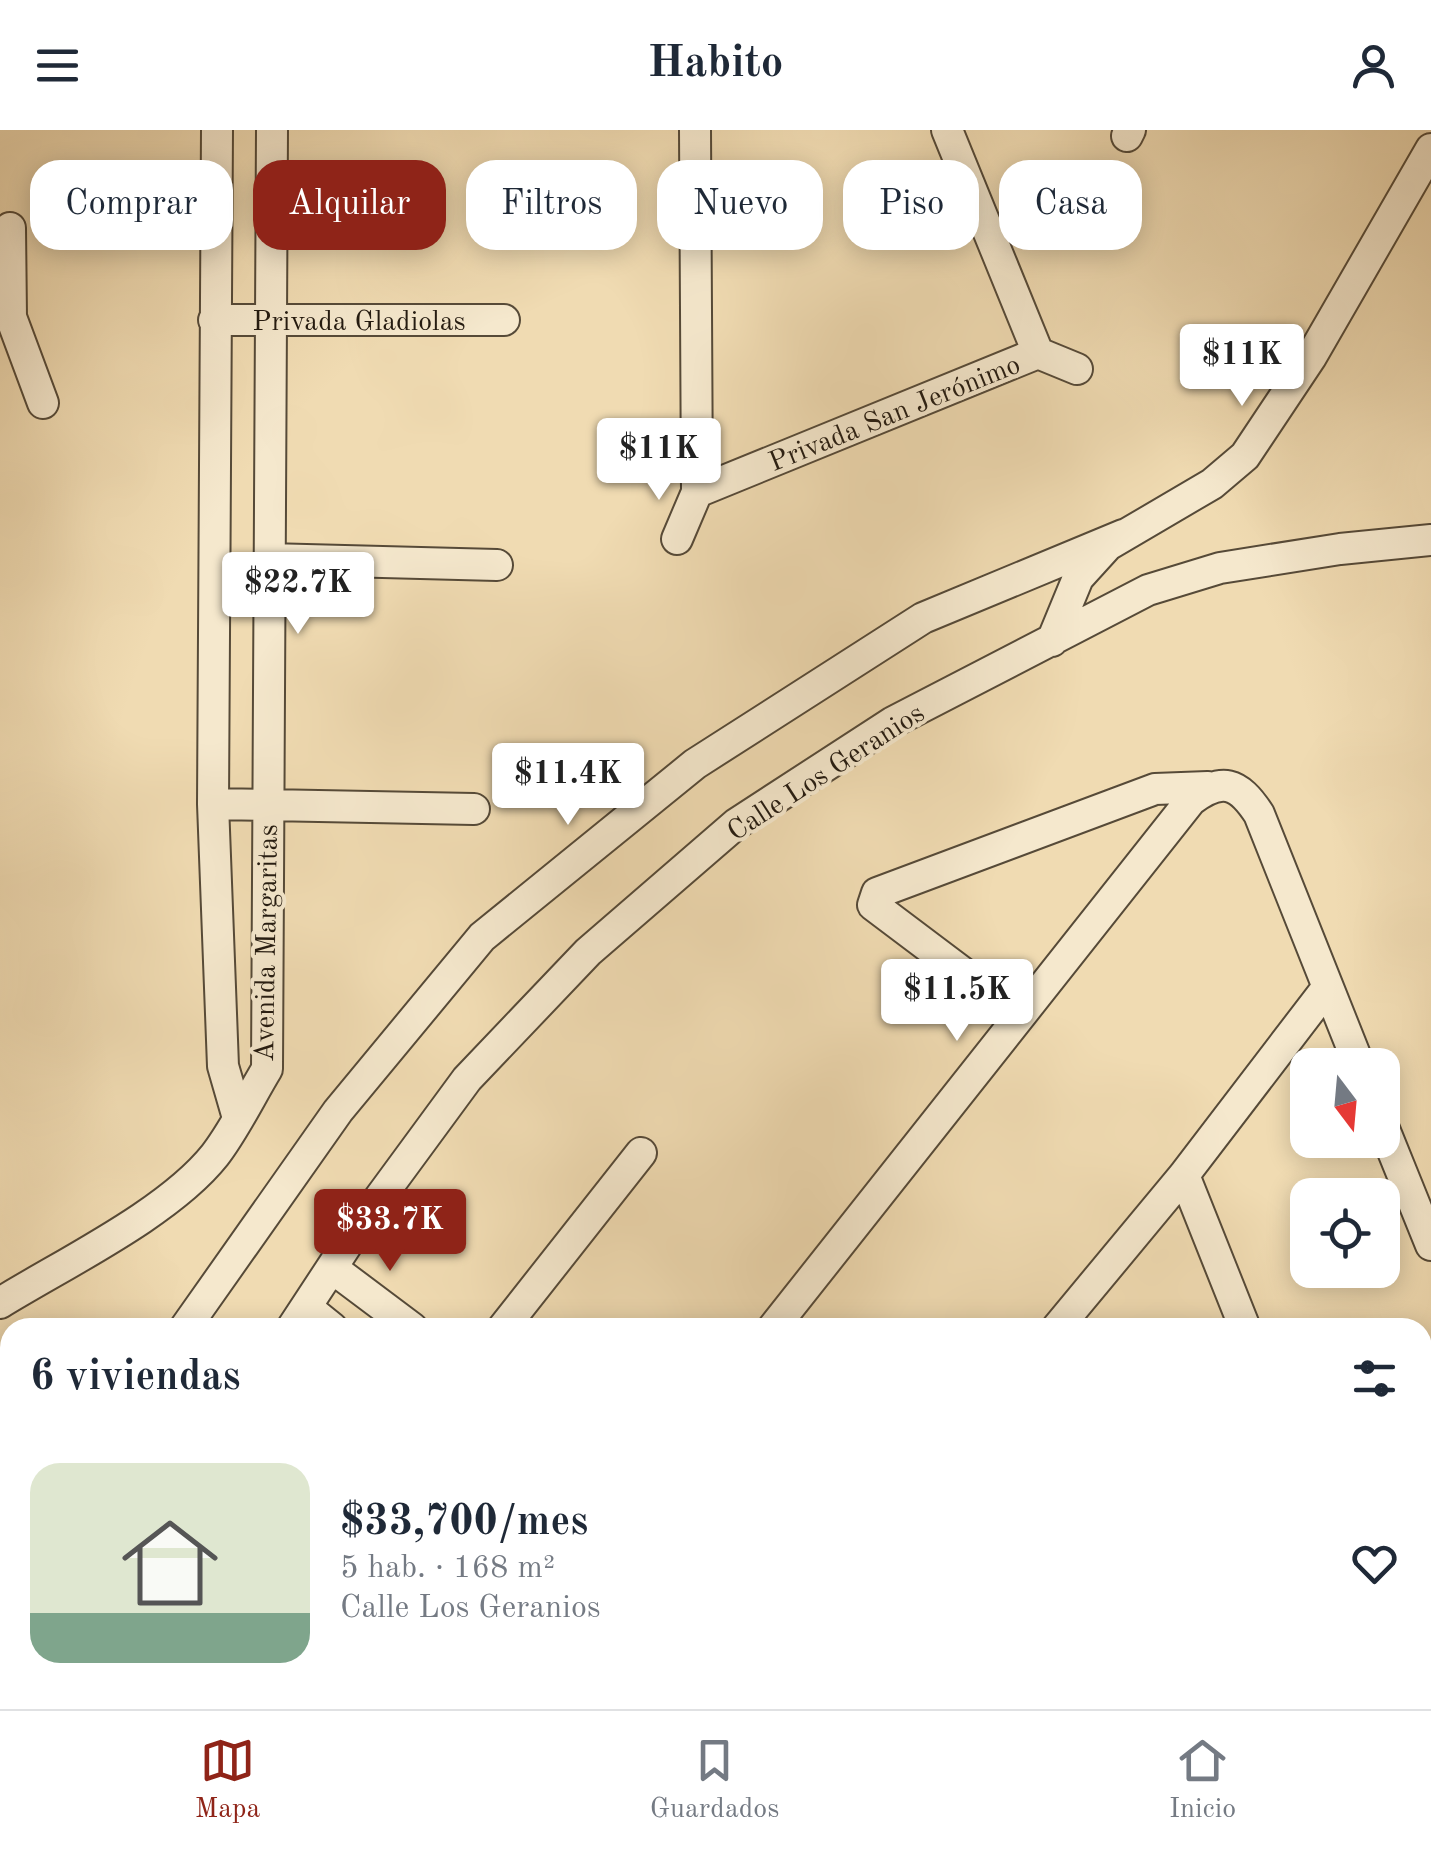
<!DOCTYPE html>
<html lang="es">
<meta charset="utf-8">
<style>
:root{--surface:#fff;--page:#f6f6f7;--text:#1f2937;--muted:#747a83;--line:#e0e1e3;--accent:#8f2418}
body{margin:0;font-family:"Old Standard TT",serif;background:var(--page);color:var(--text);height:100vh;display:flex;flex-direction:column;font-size:38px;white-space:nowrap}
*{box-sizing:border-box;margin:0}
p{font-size:32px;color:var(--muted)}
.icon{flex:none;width:55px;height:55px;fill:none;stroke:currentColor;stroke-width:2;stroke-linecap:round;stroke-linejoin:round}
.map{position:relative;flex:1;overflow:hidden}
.details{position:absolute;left:0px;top:1188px;width:1432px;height:392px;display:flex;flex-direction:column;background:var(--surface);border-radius:30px 30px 0 0;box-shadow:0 5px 25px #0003}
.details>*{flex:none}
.top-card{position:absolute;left:30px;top:30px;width:1372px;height:90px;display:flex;gap:20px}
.needle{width:65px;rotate:164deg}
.controls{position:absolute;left:1290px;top:918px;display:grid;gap:20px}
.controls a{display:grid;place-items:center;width:110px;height:110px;border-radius:20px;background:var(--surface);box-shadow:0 5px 25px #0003;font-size:50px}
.price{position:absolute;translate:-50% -85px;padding:0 22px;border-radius:10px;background:#fff;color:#222;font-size:32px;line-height:65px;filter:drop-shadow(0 2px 5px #0008)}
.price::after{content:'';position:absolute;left:50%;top:60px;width:30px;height:22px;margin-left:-15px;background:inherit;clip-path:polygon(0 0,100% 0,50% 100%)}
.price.on{background:var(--accent);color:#fff}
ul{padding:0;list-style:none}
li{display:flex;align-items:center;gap:30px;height:250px;padding:0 30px}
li+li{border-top:2px solid var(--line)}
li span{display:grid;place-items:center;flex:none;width:280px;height:200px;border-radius:30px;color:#555}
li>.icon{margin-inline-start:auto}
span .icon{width:120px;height:120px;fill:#fffc;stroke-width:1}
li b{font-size:42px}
h2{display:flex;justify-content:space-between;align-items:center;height:120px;padding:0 30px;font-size:42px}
.tag{padding:0 35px;border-radius:30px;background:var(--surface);box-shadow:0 5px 25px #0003;font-size:35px;line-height:90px}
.tag.on{background:var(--accent);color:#fff}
header{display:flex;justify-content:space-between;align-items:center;height:130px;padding:0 30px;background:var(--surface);font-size:45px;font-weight:700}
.tab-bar{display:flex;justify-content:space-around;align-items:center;height:140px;border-top:2px solid var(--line);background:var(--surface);font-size:28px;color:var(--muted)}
.tab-bar a{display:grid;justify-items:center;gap:5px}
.tab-bar .on{color:var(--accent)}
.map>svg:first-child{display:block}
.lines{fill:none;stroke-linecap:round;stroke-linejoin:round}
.minor-casing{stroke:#564a38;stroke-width:34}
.minor{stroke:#f5e8cd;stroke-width:30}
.labels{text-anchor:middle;stroke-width:8;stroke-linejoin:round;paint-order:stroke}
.street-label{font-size:28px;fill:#231a10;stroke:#f5e8cd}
</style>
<header><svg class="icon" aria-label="menu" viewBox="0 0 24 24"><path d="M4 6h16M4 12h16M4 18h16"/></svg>Habito<svg class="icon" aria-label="person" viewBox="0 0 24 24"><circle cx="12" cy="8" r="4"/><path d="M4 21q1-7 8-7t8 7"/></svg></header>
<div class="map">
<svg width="1431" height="1579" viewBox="0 0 1431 1579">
<rect width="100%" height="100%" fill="#f0dbb2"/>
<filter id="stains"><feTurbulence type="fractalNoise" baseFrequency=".002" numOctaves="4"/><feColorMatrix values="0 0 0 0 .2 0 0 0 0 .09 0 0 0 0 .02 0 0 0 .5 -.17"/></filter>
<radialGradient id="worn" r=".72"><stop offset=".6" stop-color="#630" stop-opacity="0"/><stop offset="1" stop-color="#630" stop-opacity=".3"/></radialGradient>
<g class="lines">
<g class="minor-casing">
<path id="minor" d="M217 0 213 674 223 936 238 988
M695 0 697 362 1038 223
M947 0 1038 223
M1127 6 1130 0
M10 98 11 187 43 273
M214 190H504
M1038 223 1077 239
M677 409 697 362
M268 429 497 435
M1052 511 1078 448 1108 415 1212 354 1245 326 1311 227 1431 19
M213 674 474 679
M1019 885 873 775 877 763 1155 659 1208 657
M1382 994 1431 1115
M1184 1045 1245 1198
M332 1138 412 1198
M0 1173C65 1133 169 1083 215 1025 235 999 250 967 267 939L272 0
M306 1177 332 1198
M185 1198 338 981 482 807 695 634 923 488 1123 405
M292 1198 359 1096 467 949 588 822 736 694 893 592 1148 460 1220 438 1340 419 1431 410
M503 1198 641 1023
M773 1198 1191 670C1222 647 1238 652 1259 684L1359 935
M1057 1198 1184 1045 1327 858
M1422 1412 1431 1406
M0 1456 10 1442
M482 1570 484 1579
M36 1579 42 1570
M1187 1579 1199 1570"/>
</g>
<use href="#minor" class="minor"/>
</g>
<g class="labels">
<g class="street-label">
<text x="359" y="200">Privada Gladiolas</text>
<text transform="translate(894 282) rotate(-22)" y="10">Privada San Jerónimo</text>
<text transform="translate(825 641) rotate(-33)" y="10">Calle Los Geranios</text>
<text transform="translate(265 813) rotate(-89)" y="10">Avenida Margaritas</text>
</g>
</g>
<rect width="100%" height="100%" filter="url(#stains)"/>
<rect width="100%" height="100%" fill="url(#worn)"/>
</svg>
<div class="controls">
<a><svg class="needle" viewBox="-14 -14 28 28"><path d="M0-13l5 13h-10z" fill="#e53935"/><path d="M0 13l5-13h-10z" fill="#747a83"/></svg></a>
<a><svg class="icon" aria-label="locate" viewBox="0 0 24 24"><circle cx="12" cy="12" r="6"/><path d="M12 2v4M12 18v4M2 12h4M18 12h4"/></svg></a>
</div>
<b class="price" style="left:1242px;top:279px">$11K</b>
<b class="price" style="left:659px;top:373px">$11K</b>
<b class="price" style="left:298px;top:507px">$22.7K</b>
<b class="price" style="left:568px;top:698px">$11.4K</b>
<b class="price" style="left:957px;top:914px">$11.5K</b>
<b class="price on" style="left:390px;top:1144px">$33.7K</b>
<div class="top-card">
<a class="tag">Comprar</a>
<a class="tag on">Alquilar</a>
<a class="tag">Filtros</a>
<a class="tag">Nuevo</a>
<a class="tag">Piso</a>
<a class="tag">Casa</a>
</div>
<section class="details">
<h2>6 viviendas<svg class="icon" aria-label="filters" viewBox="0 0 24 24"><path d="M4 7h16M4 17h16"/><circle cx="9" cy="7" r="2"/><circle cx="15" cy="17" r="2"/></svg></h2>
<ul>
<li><span style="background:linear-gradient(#dfe7d0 75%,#7fa58c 0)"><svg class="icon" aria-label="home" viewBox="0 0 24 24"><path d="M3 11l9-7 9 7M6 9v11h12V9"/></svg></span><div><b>$33,700/mes</b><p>5 hab. · 168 m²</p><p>Calle Los Geranios</p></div><svg class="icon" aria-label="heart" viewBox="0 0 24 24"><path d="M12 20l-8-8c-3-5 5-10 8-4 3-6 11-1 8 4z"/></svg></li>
</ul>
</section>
</div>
<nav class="tab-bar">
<a class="on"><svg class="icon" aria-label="map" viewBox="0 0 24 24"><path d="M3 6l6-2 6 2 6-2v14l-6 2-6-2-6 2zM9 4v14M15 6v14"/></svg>Mapa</a>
<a><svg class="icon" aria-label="saved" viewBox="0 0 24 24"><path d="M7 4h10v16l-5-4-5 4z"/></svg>Guardados</a>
<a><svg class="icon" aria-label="home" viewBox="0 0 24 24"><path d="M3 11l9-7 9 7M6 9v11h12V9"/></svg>Inicio</a>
</nav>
